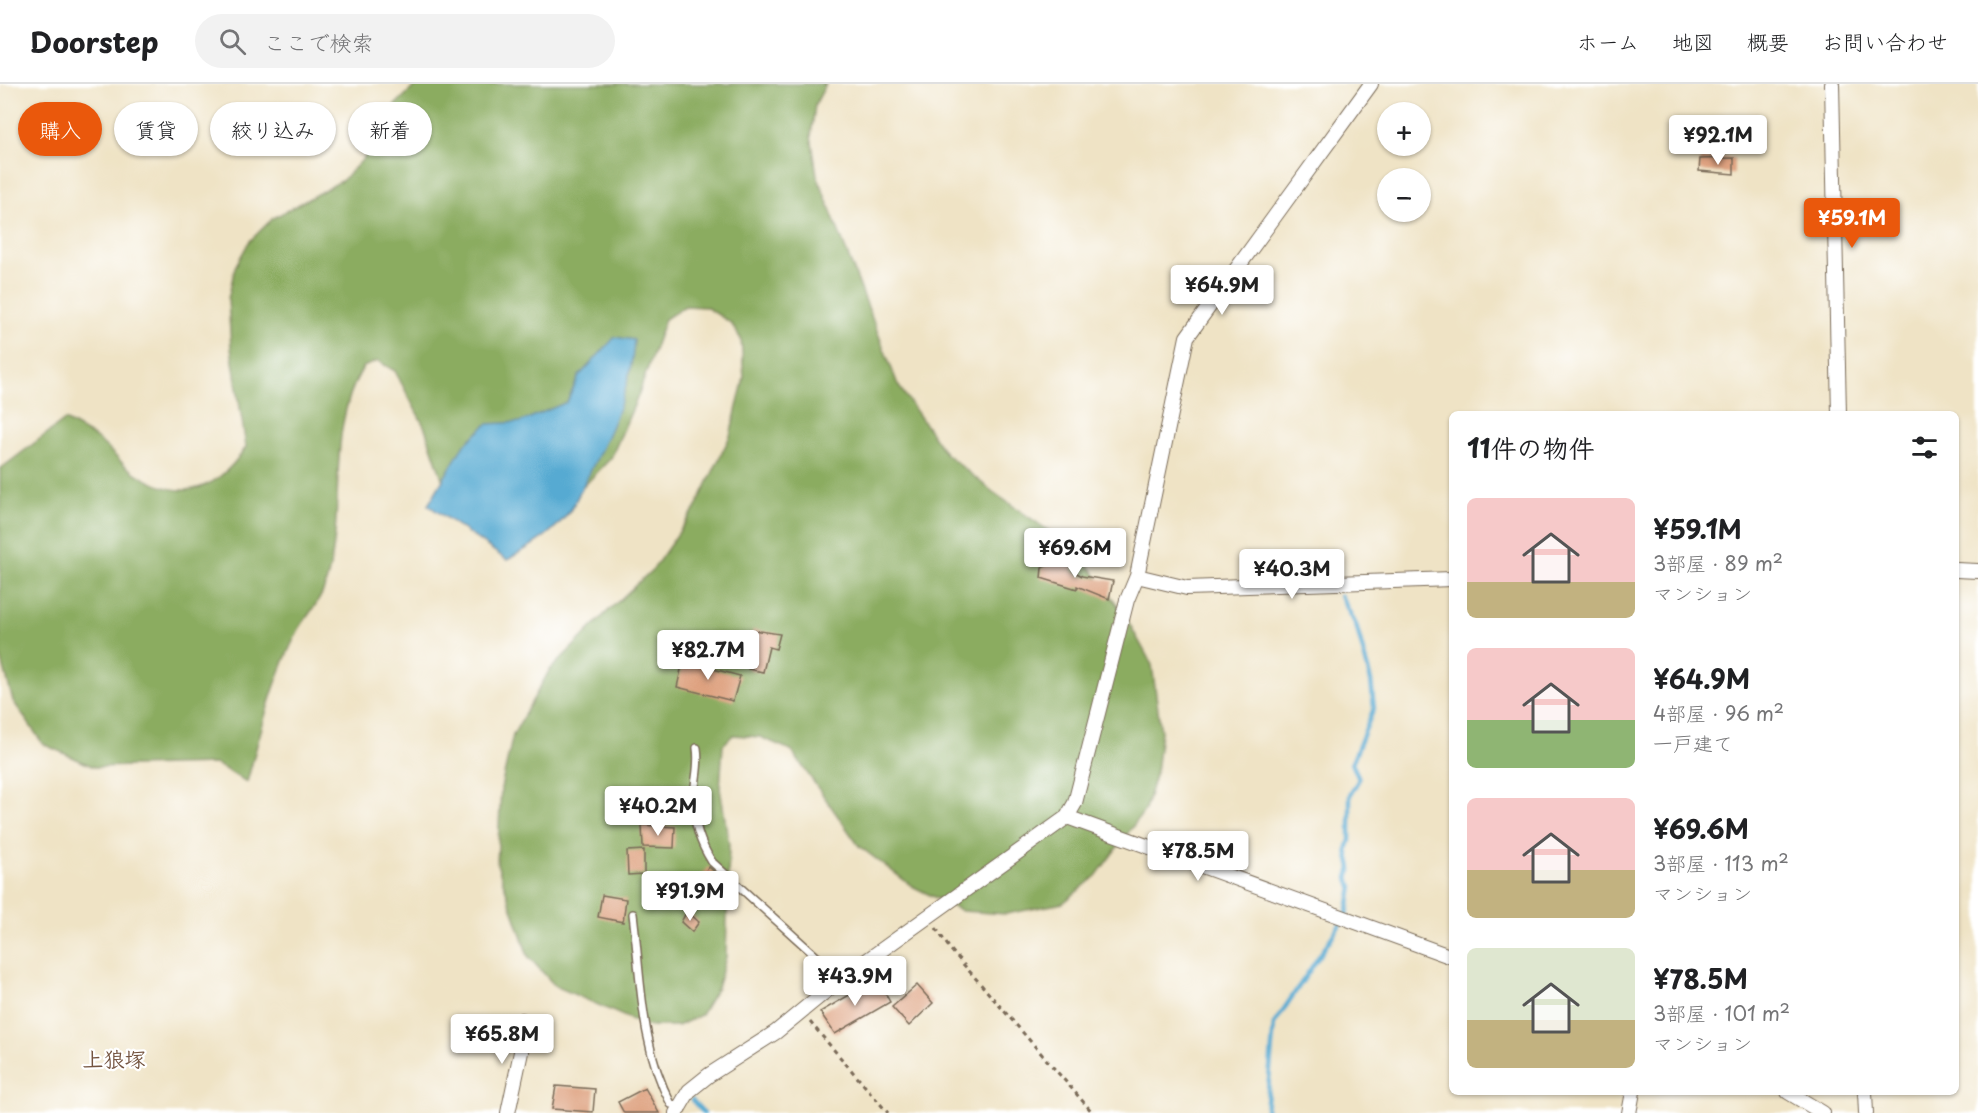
<!DOCTYPE html>
<html lang="ja">
<meta charset="utf-8">
<style>
:root{--surface:#fff;--page:#f2f2f2;--text:#202124;--muted:#757577;--line:#e0e0e0;--accent:#ea580c}
body{margin:0;font-family:"Playpen Sans","Klee One",sans-serif;background:var(--page);color:var(--text);height:100vh;display:flex;flex-direction:column;font-size:22px;white-space:nowrap}
*{box-sizing:border-box;margin:0}
p{font-size:20px;color:var(--muted)}
.icon{flex:none;width:33px;height:33px;fill:none;stroke:currentColor;stroke-width:2;stroke-linecap:round;stroke-linejoin:round}
.map{position:relative;flex:1;overflow:hidden}
.sheet{position:absolute;left:1449px;top:327px;width:510px;height:684px;display:flex;flex-direction:column;background:var(--surface);border-radius:9px;box-shadow:0 2px 4px #0004}
.sheet>*{flex:none}
.top-card{position:absolute;left:18px;top:18px;width:570px;height:54px;display:flex;gap:12px}
.buttons{position:absolute;left:1377px;top:18px;display:grid;gap:12px}
.buttons a{display:grid;place-items:center;width:54px;height:54px;border-radius:50%;background:var(--surface);box-shadow:0 2px 4px #0004;font-size:30px}
.price{position:absolute;translate:-50% -51px;padding:0 14px;border-radius:6px;background:#fff;color:#222;font-size:20px;line-height:39px;filter:drop-shadow(0 2px 3px #0008)}
.price::after{content:'';position:absolute;left:50%;top:36px;width:18px;height:14px;margin-left:-9px;background:inherit;clip-path:polygon(0 0,100% 0,50% 100%)}
.price.selected{background:var(--accent);color:#fff}
ul{padding:0;list-style:none}
li{display:flex;align-items:center;gap:18px;height:150px;padding:0 18px}
li span{display:grid;place-items:center;flex:none;width:168px;height:120px;border-radius:9px;color:#555}
li>.icon{margin-inline-start:auto}
span .icon{width:72px;height:72px;fill:#fffc;stroke-width:1}
li b{font-size:26px}
h2{display:flex;justify-content:space-between;align-items:center;height:72px;padding:0 18px;font-size:26px}
.chip{padding:0 21px;border-radius:27px;background:var(--surface);box-shadow:0 2px 4px #0004;font-size:21px;line-height:54px}
.chip.selected{background:var(--accent);color:#fff}
header{display:flex;align-items:center;gap:36px;box-sizing:border-box;height:84px;padding:0 30px;background:var(--surface);border-bottom:2px solid var(--line)}
header strong{font-size:28px}
nav{display:flex;gap:33px;margin-inline-start:auto;font-size:21px}
.search{width:420px;height:54px;background:var(--page);display:flex;align-items:center;gap:15px;box-sizing:border-box;padding:0 21px;border-radius:33px;color:var(--muted);font-size:22px}
.map>svg:first-child{display:block}
.forest{fill:#8bac61;stroke:#636b40;stroke-width:1.5}
.water{fill:#56aad2;stroke:#486a78;stroke-width:1.5}
.lines{fill:none;stroke-linecap:round;stroke-linejoin:round}
.stream{stroke:#56aad2;stroke-width:4.5}
.building{fill:#dea17f}
.lane-casing{stroke:#7a6b58;stroke-width:10}
.street-casing{stroke:#7a6b58;stroke-width:16}
.path{stroke:#7a6b58;stroke-width:3;stroke-dasharray:4.5 4.5;stroke-linecap:butt}
.lane{stroke:#fff;stroke-width:7}
.street{stroke:#fff;stroke-width:14}
.labels{text-anchor:middle;stroke-width:4.5;stroke-linejoin:round;paint-order:stroke}
.quarter-label{font-size:21px;font-weight:bold;fill:#745440;stroke:#fff}
</style>
<header>
<strong>Doorstep</strong>
<div class="search"><svg class="icon" aria-label="search" viewBox="0 0 24 24"><circle cx="10" cy="10" r="6"/><path d="M15 15l6 6"/></svg>ここで検索</div>
<nav><a>ホーム</a><a>地図</a><a>概要</a><a>お問い合わせ</a></nav>
</header>
<div class="map">
<svg width="1978" height="1029" viewBox="0 0 1978 1029">
<rect width="100%" height="100%" fill="#fff"/>
<filter id="ink" filterUnits="userSpaceOnUse"><feTurbulence type="fractalNoise" baseFrequency=".0167" numOctaves="2"/><feDisplacementMap in="SourceGraphic" scale="12" xChannelSelector="R" yChannelSelector="G"/><feConvolveMatrix kernelMatrix="1 2 1 2 8 2 1 2 1" color-interpolation-filters="sRGB"/></filter>
<filter id="wash" filterUnits="userSpaceOnUse"><feTurbulence type="fractalNoise" baseFrequency=".008" numOctaves="4" result="noise"/><feDisplacementMap in="SourceGraphic" scale="24" xChannelSelector="R" yChannelSelector="G"/><feGaussianBlur stdDeviation="1.35" result="paint"/><feColorMatrix in="noise" values="0 0 0 0 0 0 0 0 0 0 0 0 0 0 0 0 0 1.4 0 .05"/><feComposite in="paint" operator="in"/></filter>
<g filter="url(#wash)">
<rect width="100%" height="100%" fill="#efe3c5"/>
<path class="forest" d="M417 0H826L815 21 811 52 817 91 898 301 945 369 993 408 1079 468 1124 530 1152 581 1161 648 1156 688 1145 726 1096 792 1063 819 1006 830 962 827 912 802 859 762 791 666 760 653 733 651 723 661 720 704 729 760 726 873 717 904 701 931 678 942H646L555 902 528 872 497 780 501 704 513 651 549 587 609 526 654 484 695 425 730 352 744 294 741 255 731 239 706 223 685 222 665 235 638 312 611 374 555 432 494 462 475 454 453 427 425 344 395 287 378 277 363 283C323 350 349 433 324 505 319 520 305 533 298 547 273 595 261 647 247 698L216 680 94 683 43 660 13 617 0 570V385L65 336C75 342 87 348 97 355 108 363 116 374 127 383 175 419 213 413 246 363L231 264 228 215 235 183 249 158 273 134 343 96 364 74 393 23Z"/>
<path class="water" d="M615 253 634 256C632 305 606 357 584 400 579 409 575 420 569 428 553 450 530 463 507 476L428 421 463 362 487 340 520 338 567 318 579 292Z"/>
<g class="lines">
<path class="stream" d="M692 1016 704 1029
M1266 1029 1274 940 1347 830 1352 803 1348 794 1351 784 1347 766 1350 756V711L1359 695 1352 679 1374 624 1371 597 1356 541 1341 512"/>
</g>
<g id="blocks">
<path class="building" d="M1734 74V90L1699 87 1700 75Z
M1057 476 1074 480 1073 487 1082 492 1113 497 1109 515 1077 502V505L1041 494 1042 484Z
M753 546 780 550 776 565 769 563 763 588 748 585 754 561 751 560Z
M683 577 740 592 733 617 677 603Z
M642 741 675 743 674 764 643 763Z
M644 766V790L628 791 627 767Z
M709 783 732 804 713 820 694 801Z
M602 811 626 815 623 838 598 833Z
M687 827 699 838 692 848 681 838Z
M877 895 890 918 835 950 820 928Z
M917 901 933 919 909 942 892 923Z
M556 1002 595 1005 593 1028 552 1025Z
M645 1004 659 1029H624L618 1018Z"/>
</g>
</g>
<g filter="url(#ink)">
<use href="#blocks" fill-opacity="0" stroke="#7a6b58" stroke-width="1.5"/>
<g class="lines">
<g class="lane-casing">
<path id="lane" d="M697 664C700 683 694 697 694 716 693 738 700 759 712 778L818 874 837 898
M633 830C641 893 640 962 671 1020L680 1022"/>
</g>
<g class="street-casing">
<path id="street" d="M1832 0 1839 330
M1956 486 1978 487
M1137 492 1187 504 1452 495
M1067 733 1452 873
M1788 1008 1823 1029
M1865 1008 1866 1029
M508 1029 521 968 522 936
M676 1029 689 1007 709 991 776 948 837 898 1067 733 1075 719 1127 516 1137 492 1187 253 1371 0
M1629 1029 1633 1008"/>
</g>
<path class="path" d="M936 844 950 865 1093 1029
M810 938 888 1029"/>
<use href="#lane" class="lane"/>
<use href="#street" class="street"/>
</g>
</g>
<g class="labels">
<g class="quarter-label">
<text x="114" y="983">上狼塚</text>
</g>
</g>
</svg>
<div class="buttons">
<a>+</a>
<a>−</a>
</div>
<b class="price" style="left:1718px;top:82px">¥92.1M</b>
<b class="price selected" style="left:1852px;top:165px">¥59.1M</b>
<b class="price" style="left:1222px;top:232px">¥64.9M</b>
<b class="price" style="left:1075px;top:495px">¥69.6M</b>
<b class="price" style="left:1292px;top:516px">¥40.3M</b>
<b class="price" style="left:708px;top:597px">¥82.7M</b>
<b class="price" style="left:658px;top:753px">¥40.2M</b>
<b class="price" style="left:1198px;top:798px">¥78.5M</b>
<b class="price" style="left:690px;top:838px">¥91.9M</b>
<b class="price" style="left:855px;top:923px">¥43.9M</b>
<b class="price" style="left:502px;top:981px">¥65.8M</b>
<div class="top-card">
<a class="chip selected">購入</a>
<a class="chip">賃貸</a>
<a class="chip">絞り込み</a>
<a class="chip">新着</a>
</div>
<section class="sheet">
<h2>11件の物件<svg class="icon" aria-label="filters" viewBox="0 0 24 24"><path d="M4 7h16M4 17h16"/><circle cx="9" cy="7" r="2"/><circle cx="15" cy="17" r="2"/></svg></h2>
<ul>
<li><span style="background:linear-gradient(#f6c9c9 70%,#c2b280 0)"><svg class="icon" aria-label="home" viewBox="0 0 24 24"><path d="M3 11l9-7 9 7M6 9v11h12V9"/></svg></span><div><b>¥59.1M</b><p>3部屋 · 89 m²</p><p>マンション</p></div></li>
<li><span style="background:linear-gradient(#f6c9c9 60%,#8fb573 0)"><svg class="icon" aria-label="home" viewBox="0 0 24 24"><path d="M3 11l9-7 9 7M6 9v11h12V9"/></svg></span><div><b>¥64.9M</b><p>4部屋 · 96 m²</p><p>一戸建て</p></div></li>
<li><span style="background:linear-gradient(#f6c9c9 60%,#c2b280 0)"><svg class="icon" aria-label="home" viewBox="0 0 24 24"><path d="M3 11l9-7 9 7M6 9v11h12V9"/></svg></span><div><b>¥69.6M</b><p>3部屋 · 113 m²</p><p>マンション</p></div></li>
<li><span style="background:linear-gradient(#dfe7d0 60%,#c2b280 0)"><svg class="icon" aria-label="home" viewBox="0 0 24 24"><path d="M3 11l9-7 9 7M6 9v11h12V9"/></svg></span><div><b>¥78.5M</b><p>3部屋 · 101 m²</p><p>マンション</p></div></li>
</ul>
</section>
</div>
